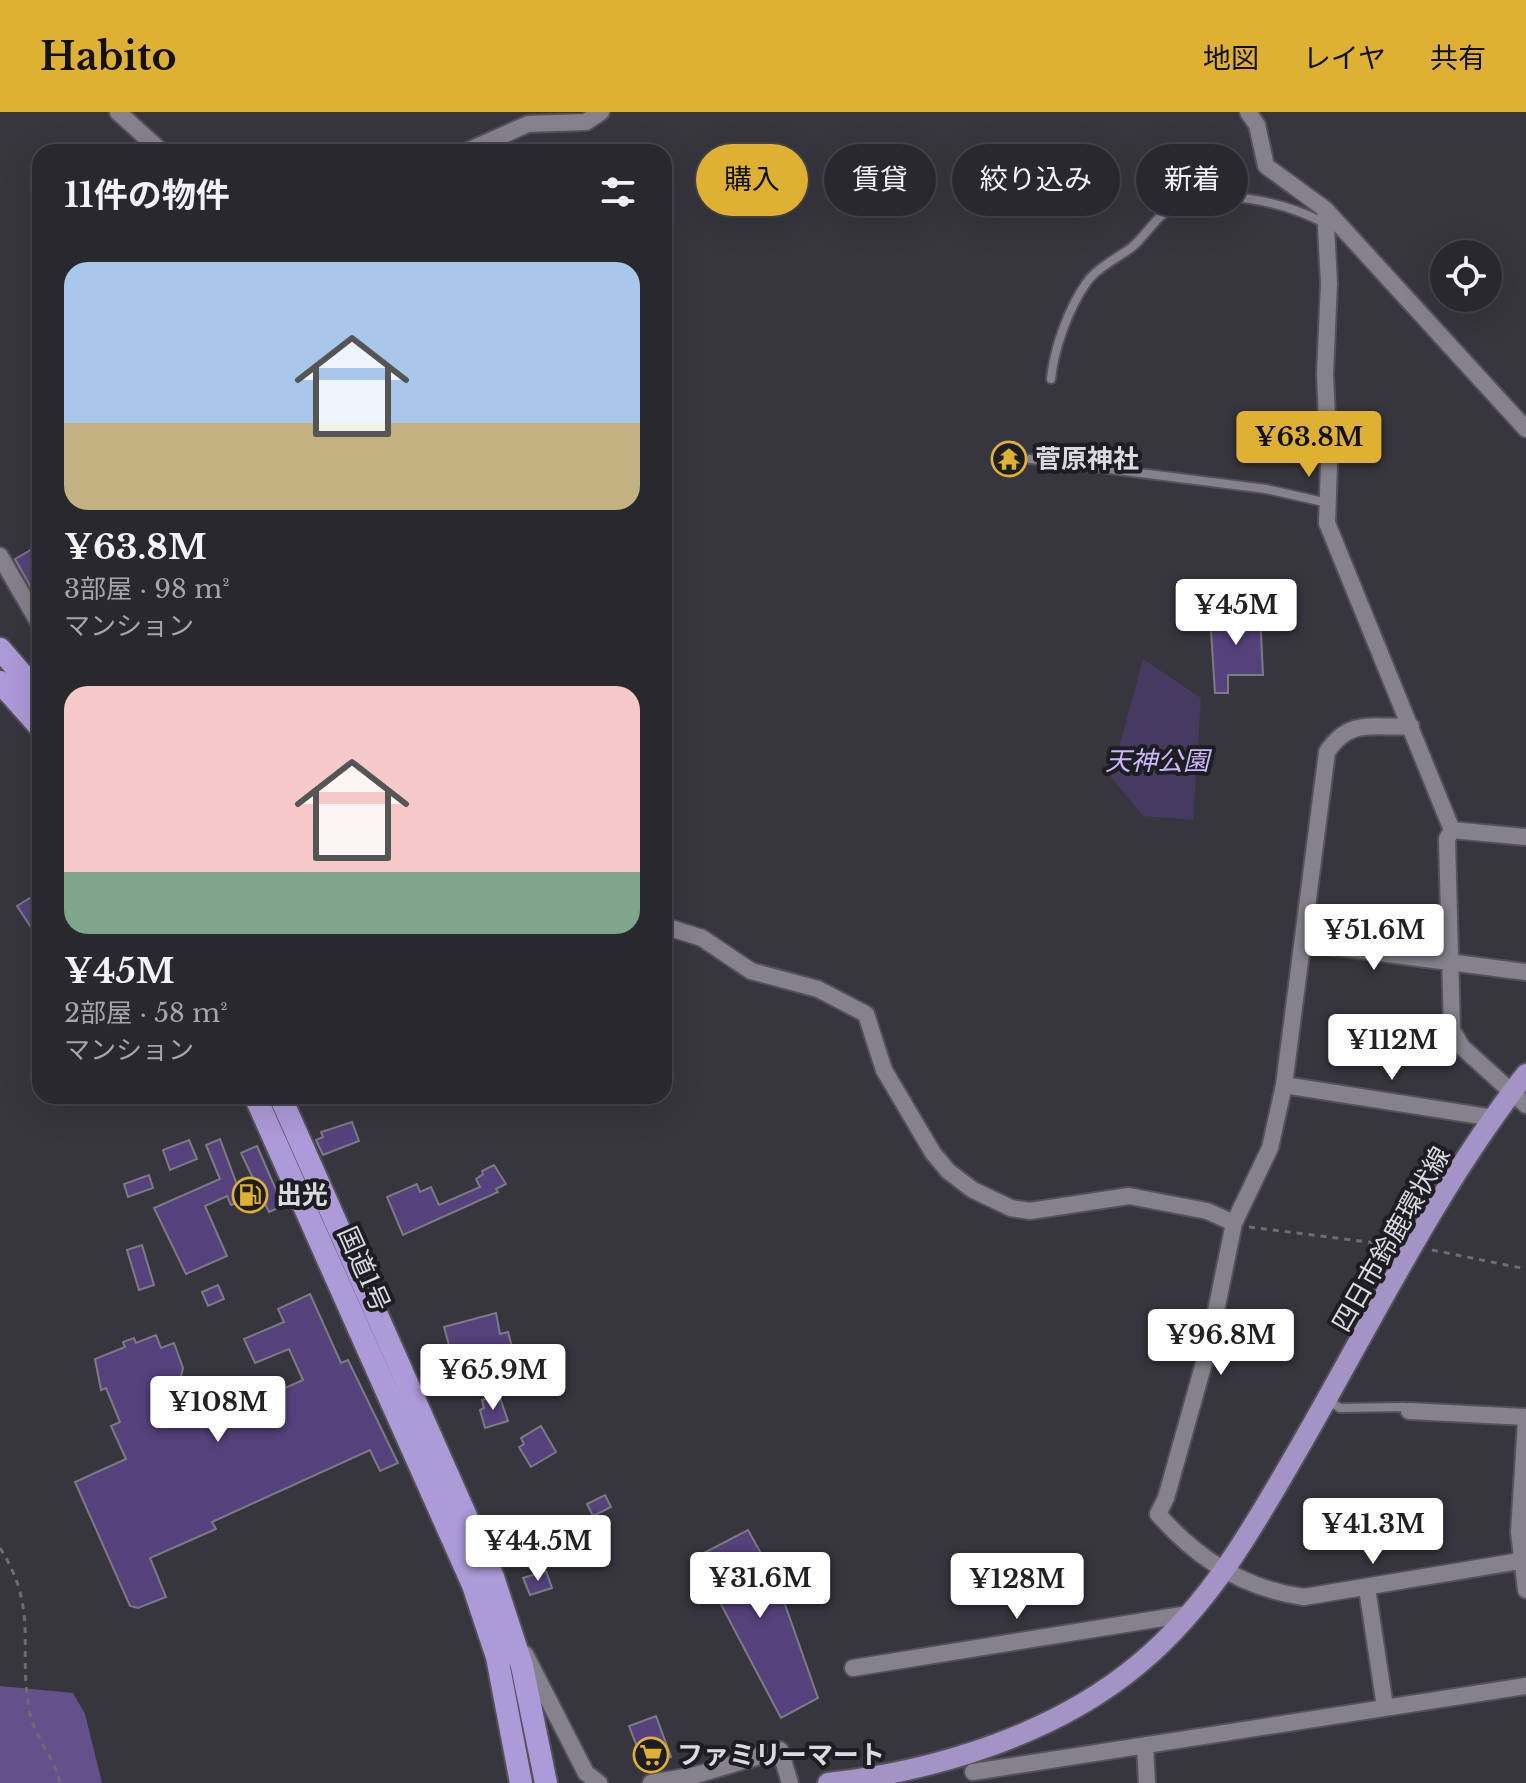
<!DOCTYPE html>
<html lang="ja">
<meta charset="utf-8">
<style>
:root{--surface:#29282e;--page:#313036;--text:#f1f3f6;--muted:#a5a6aa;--line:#45444a;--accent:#deb133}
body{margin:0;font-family:"Libre Baskerville","Noto Sans JP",serif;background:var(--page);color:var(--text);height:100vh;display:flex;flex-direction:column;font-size:30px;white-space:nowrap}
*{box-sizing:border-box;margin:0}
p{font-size:26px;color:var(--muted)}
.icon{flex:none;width:44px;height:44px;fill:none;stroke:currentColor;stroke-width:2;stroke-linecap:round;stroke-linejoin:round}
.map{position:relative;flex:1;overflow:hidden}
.details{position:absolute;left:32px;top:32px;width:640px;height:960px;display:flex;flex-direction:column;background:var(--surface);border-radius:24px;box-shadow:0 8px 32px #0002,0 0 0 2px var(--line)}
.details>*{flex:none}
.banner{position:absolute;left:696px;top:32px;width:710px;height:72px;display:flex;gap:16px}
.fabs{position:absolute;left:1430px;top:128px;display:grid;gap:16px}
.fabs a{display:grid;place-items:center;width:72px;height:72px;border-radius:50%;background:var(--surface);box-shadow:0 8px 32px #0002,0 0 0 2px var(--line);font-size:40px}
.price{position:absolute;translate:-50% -68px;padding:0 18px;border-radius:8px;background:#fff;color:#222;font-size:26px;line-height:52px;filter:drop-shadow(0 2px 4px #0008)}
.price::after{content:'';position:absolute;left:50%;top:48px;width:24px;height:18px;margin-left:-12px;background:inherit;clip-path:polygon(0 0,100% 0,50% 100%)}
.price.selected{background:var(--accent);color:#111}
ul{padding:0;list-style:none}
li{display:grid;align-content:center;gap:16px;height:424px;padding:0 32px}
li span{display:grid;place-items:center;height:248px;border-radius:24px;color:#555}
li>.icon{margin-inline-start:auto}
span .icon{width:144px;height:144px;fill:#fffc;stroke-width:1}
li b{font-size:34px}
h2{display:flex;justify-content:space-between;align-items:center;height:96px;padding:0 32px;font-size:34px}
.chip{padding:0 28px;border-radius:36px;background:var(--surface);box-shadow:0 8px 32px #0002,0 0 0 2px var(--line);font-size:28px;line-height:72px}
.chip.selected{background:var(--accent);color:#111}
header{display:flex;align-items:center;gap:48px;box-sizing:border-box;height:112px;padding:0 40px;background:var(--accent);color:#111}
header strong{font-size:38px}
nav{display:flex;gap:44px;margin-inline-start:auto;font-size:28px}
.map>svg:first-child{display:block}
.green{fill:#463a61}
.forest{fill:#64518c}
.building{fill:#55427c;stroke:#7d7a85;stroke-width:2}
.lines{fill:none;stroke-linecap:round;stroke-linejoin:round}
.service-casing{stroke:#54515a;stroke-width:12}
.minor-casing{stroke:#54515a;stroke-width:20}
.primary-casing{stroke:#54515a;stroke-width:24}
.trunk-casing{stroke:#54515a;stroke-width:26}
.path{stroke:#6d6b74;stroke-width:3;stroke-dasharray:6 6;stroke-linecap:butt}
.service{stroke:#85828d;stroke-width:8}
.minor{stroke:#85828d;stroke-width:16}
.primary{stroke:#a394c5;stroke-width:20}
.trunk{stroke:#ad9ad8;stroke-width:22}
.labels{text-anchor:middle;stroke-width:8;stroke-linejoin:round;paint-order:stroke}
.poi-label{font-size:26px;font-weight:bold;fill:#dcdae1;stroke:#1e1d21;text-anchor:start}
.park-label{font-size:26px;font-style:italic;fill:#cbb7fd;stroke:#1e1d21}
.street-label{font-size:26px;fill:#dcdae1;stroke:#1e1d21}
</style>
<header>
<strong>Habito</strong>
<nav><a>地図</a><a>レイヤ</a><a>共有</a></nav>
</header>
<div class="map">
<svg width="1526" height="1671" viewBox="0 0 1526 1671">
<rect width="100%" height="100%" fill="#37353e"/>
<path class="green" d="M1143 547 1201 586 1193 708 1143 704 1111 665Z"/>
<path class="forest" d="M0 1574 73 1581 85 1602 102 1671H0Z"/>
<path class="building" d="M34 436 40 446V491L15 447Z
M1260 500 1263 563H1228V581H1215L1210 502Z
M33 784 40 795V829L17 794Z
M352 1010 359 1029 323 1043 316 1028 323 1025 321 1020Z
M220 1027 243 1089 231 1093 227 1084 205 1094 227 1144 186 1162 154 1096 220 1067 206 1033Z
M189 1028 197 1047 170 1058 163 1038Z
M257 1034 283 1094 269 1100 241 1041Z
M494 1053 506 1072 496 1077 498 1080 403 1123 387 1085 417 1072 420 1080 431 1075 439 1093 480 1075 476 1067 483 1062 482 1059Z
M149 1063 153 1076 128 1085 124 1072Z
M142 1133 154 1173 139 1178 127 1138Z
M218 1173 224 1187 208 1194 202 1180Z
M310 1182 341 1251 348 1248 398 1351 380 1359 370 1338 212 1410 216 1417 150 1446 166 1485 138 1496 130 1494 75 1370 126 1347 111 1314 120 1310 106 1276 101 1278 95 1247 125 1235 123 1230 134 1226 136 1231 156 1223 161 1236 174 1231 183 1256 175 1290 195 1281 209 1310 303 1268 289 1237 255 1251 244 1227 284 1210 278 1197Z
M496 1201 500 1222 508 1220 517 1253 458 1266 444 1215Z
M499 1283 508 1309 485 1316 480 1298 484 1296 482 1288Z
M541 1314 556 1340 531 1355 519 1335 524 1332 521 1326Z
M605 1383 611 1395 593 1404 587 1392Z
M748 1418 777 1470 818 1586 781 1606 696 1445Z
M546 1459 552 1476 530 1483 523 1466Z
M656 1604 671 1645 645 1655 629 1614Z"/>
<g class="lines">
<g class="service-casing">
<path id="service" d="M1051 267C1054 236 1069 195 1087 170 1097 156 1117 146 1131 136 1147 123 1156 103 1175 94 1215 73 1287 91 1324 111
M1030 347 1266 377 1328 391
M1327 1288 1340 1296 1404 1295 1408 1298"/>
</g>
<g class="minor-casing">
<path id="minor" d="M118 0 162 40
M1248 0 1257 13 1266 54 1325 97 1526 317
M465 40 528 12 586 10 601 0
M1325 97 1329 171 1325 262 1329 352 1327 411 1452 718 1447 727 1452 918 1462 935 1526 993
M0 444 40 513
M1411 614C1374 617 1350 605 1327 640L1284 973 1270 1036 1234 1111 1209 1233 1166 1386 1158 1402C1197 1447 1245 1477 1304 1485L1526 1448
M1452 718 1526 725
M664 814 702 826 751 859 818 877 866 902 884 958 933 1041 948 1059 973 1078 1011 1096 1030 1099 1129 1084 1207 1099 1234 1111
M1303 831 1526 860
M1284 973 1494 1006
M1409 1299 1526 1305
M1526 1309 1519 1420 1526 1478
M1367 1476 1385 1595
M525 1542 586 1661 599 1671
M853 1556 1188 1502
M1145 1635 1147 1671
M973 1660 1526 1574
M651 1671 696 1663 780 1638 790 1671"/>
</g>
<g class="primary-casing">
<path id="primary" d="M828 1671C936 1659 1056 1622 1140 1551 1211 1492 1258 1408 1303 1329 1374 1206 1438 1074 1526 962"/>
</g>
<g class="trunk-casing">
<path id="trunk" d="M0 537 40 583
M0 570 40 615
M255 984 473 1473 497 1545 521 1671
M280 984 493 1465 522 1554 546 1671"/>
</g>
<path class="path" d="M1249 1115 1392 1133
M1432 1138 1526 1157
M0 1436C39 1497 18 1534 29 1597 33 1624 54 1644 60 1671"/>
<use href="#service" class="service"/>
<use href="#minor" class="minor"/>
<use href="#primary" class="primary"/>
<use href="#trunk" class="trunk"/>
</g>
<defs>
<g id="temple-ring" transform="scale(1.8)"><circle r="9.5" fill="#1e1d21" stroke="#deb133" stroke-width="1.5"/><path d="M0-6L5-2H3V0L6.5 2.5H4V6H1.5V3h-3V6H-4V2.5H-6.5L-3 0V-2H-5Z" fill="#deb133"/></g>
<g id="fuel-ring" transform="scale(1.8)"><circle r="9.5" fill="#1e1d21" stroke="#deb133" stroke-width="1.5"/><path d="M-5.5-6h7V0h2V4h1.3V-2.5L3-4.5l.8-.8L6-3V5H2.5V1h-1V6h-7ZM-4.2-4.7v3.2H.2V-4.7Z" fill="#deb133"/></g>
<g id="supermarket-ring" transform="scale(1.8)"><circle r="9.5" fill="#1e1d21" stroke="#deb133" stroke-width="1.5"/><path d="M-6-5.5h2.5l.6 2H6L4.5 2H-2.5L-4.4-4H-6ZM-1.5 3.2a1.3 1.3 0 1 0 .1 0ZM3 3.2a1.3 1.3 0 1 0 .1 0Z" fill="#deb133"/></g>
</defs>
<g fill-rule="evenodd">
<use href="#temple-ring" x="1009" y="347"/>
<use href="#fuel-ring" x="250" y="1083"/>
<use href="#supermarket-ring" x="651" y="1643"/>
</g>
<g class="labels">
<g class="poi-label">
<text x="1035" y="356">菅原神社</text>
<text x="276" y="1092">出光</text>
<text x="677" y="1652">ファミリーマート</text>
</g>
<g class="park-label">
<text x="1157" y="658">天神公園</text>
</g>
<g class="street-label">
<text transform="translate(1391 1127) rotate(-60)" y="9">四日市鈴鹿環状線</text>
<text transform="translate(364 1157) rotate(66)" y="9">国道1号</text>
</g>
</g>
</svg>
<div class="fabs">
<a><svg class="icon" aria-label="locate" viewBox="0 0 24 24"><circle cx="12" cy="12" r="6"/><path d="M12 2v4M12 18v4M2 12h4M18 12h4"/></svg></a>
</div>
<b class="price selected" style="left:1309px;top:367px">¥63.8M</b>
<b class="price" style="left:1236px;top:535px">¥45M</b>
<b class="price" style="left:1374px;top:860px">¥51.6M</b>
<b class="price" style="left:1392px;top:970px">¥112M</b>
<b class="price" style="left:1221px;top:1265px">¥96.8M</b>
<b class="price" style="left:493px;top:1300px">¥65.9M</b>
<b class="price" style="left:218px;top:1332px">¥108M</b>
<b class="price" style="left:1373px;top:1454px">¥41.3M</b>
<b class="price" style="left:538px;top:1471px">¥44.5M</b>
<b class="price" style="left:760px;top:1508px">¥31.6M</b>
<b class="price" style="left:1017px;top:1509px">¥128M</b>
<div class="banner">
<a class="chip selected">購入</a>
<a class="chip">賃貸</a>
<a class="chip">絞り込み</a>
<a class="chip">新着</a>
</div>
<section class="details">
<h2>11件の物件<svg class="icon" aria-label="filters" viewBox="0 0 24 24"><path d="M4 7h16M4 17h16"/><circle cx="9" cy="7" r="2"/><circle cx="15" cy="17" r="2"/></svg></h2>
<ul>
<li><span style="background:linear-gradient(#a9c7e8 65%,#c2b280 0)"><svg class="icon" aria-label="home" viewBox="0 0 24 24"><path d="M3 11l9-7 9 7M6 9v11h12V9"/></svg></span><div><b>¥63.8M</b><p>3部屋 · 98 m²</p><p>マンション</p></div></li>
<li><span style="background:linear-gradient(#f6c9c9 75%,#7fa58c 0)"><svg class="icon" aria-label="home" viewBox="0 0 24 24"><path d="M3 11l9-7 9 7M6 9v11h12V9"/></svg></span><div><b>¥45M</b><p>2部屋 · 58 m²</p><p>マンション</p></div></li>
</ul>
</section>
</div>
